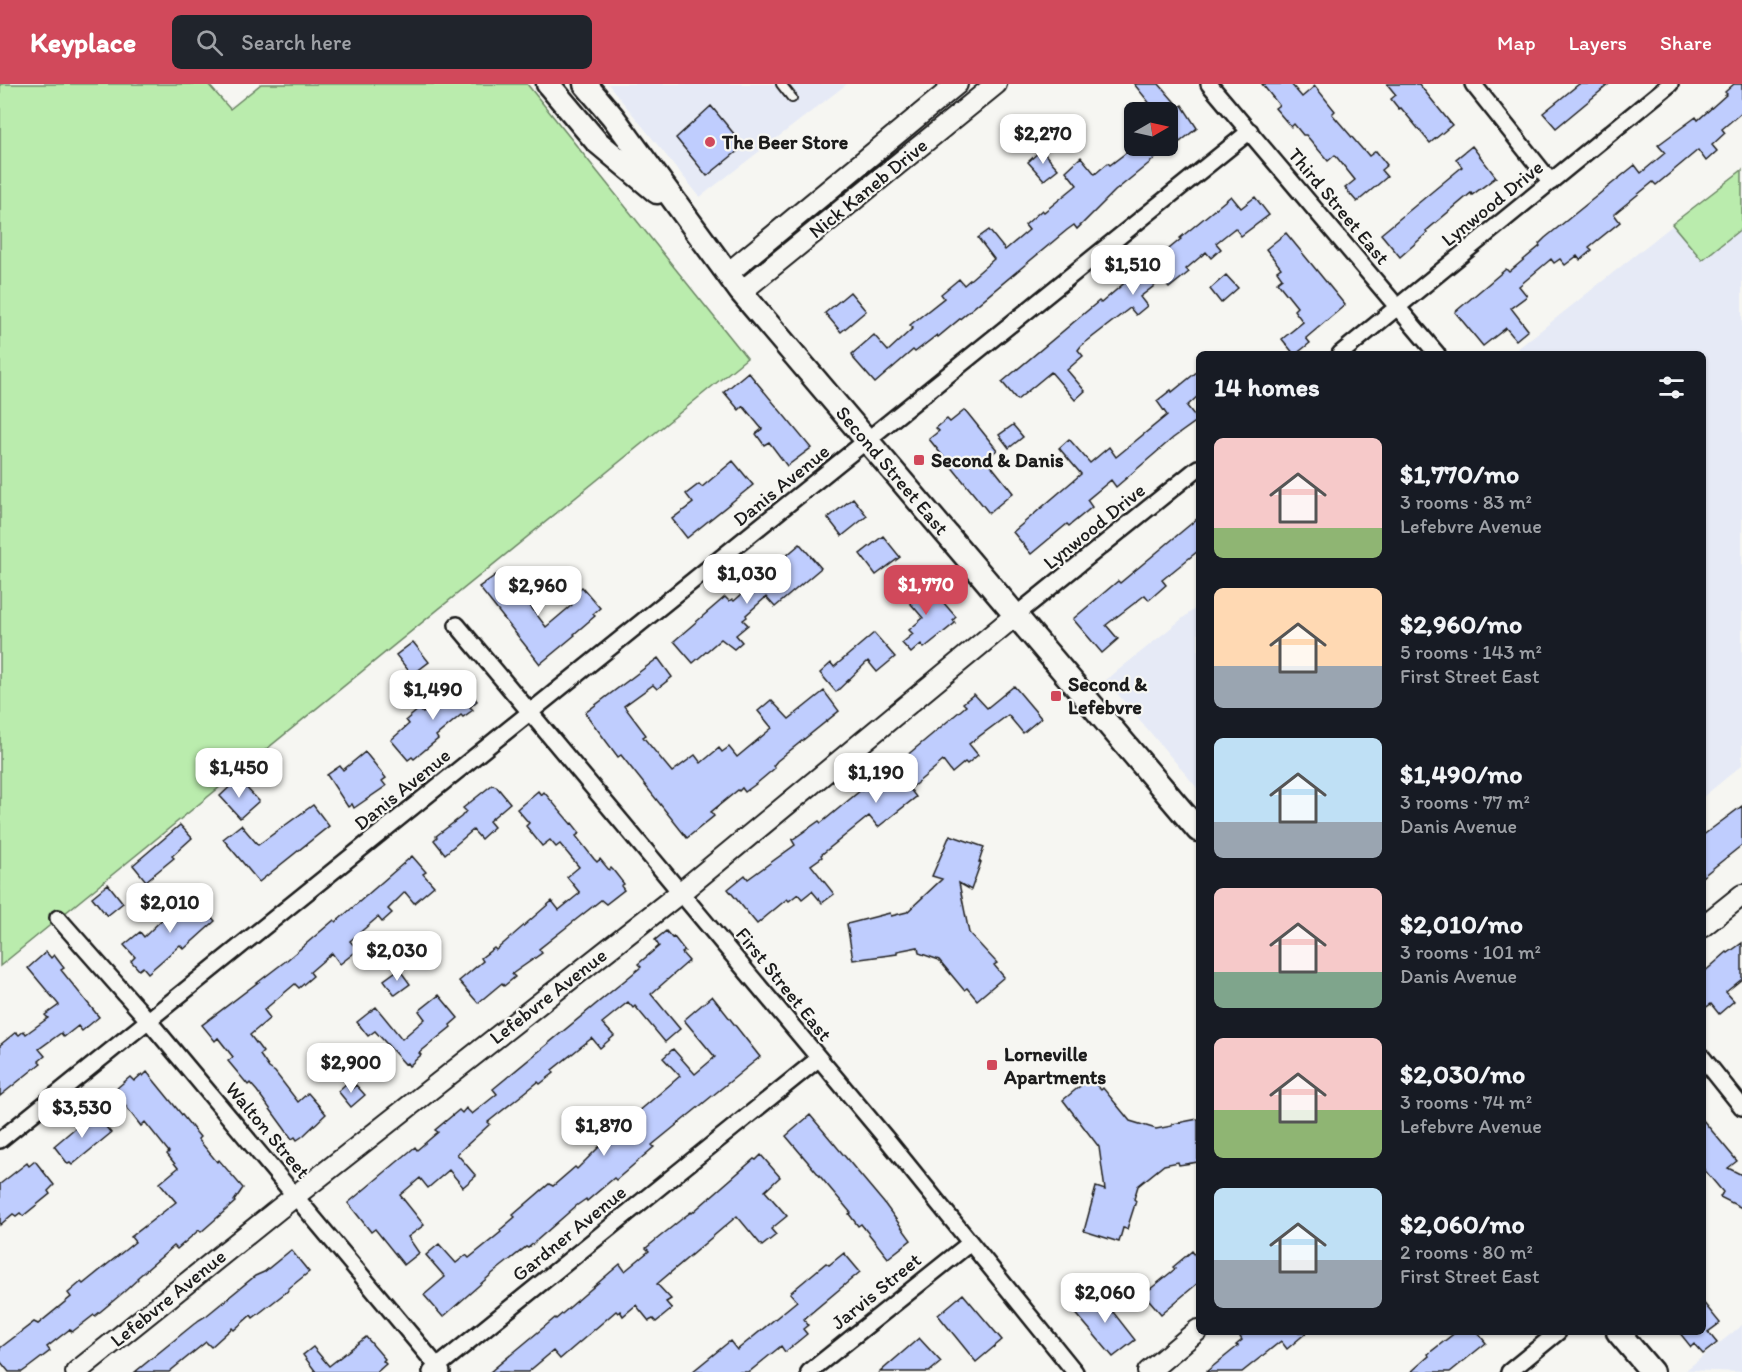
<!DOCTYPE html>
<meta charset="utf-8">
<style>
:root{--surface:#171b24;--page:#20242c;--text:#f1f3f6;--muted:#9ea1a6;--accent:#d1495b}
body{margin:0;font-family:Itim,sans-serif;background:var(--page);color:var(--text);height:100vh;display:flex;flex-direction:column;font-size:22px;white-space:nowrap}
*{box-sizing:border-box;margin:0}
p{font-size:20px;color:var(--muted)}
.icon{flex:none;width:33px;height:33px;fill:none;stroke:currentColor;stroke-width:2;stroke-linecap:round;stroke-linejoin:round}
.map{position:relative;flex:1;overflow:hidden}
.side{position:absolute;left:1196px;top:267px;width:510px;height:984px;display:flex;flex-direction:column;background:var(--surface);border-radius:9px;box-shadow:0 2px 4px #0004}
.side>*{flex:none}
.needle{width:39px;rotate:81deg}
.buttons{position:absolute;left:1124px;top:18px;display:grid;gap:12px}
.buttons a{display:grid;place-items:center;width:54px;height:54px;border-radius:9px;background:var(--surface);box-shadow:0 2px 4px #0004;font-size:30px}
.price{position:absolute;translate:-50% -51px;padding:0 14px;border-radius:12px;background:#fff;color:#222;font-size:20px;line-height:39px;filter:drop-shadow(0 2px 3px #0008)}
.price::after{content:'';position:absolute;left:50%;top:36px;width:18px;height:14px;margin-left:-9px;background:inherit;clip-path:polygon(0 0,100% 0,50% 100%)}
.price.on{background:var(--accent);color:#fff}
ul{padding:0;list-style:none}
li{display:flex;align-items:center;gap:18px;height:150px;padding:0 18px}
li span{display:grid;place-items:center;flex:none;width:168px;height:120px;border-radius:9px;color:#555}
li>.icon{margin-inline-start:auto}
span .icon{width:72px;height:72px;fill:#fffc;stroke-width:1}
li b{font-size:26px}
h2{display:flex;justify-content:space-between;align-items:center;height:72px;padding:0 18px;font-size:26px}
header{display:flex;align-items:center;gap:36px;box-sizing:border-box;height:84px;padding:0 30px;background:var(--accent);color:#fff}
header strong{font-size:28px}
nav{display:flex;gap:33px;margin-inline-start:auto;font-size:21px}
.search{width:420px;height:54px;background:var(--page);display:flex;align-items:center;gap:15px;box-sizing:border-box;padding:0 21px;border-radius:9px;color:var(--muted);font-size:22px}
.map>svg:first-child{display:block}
.built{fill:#e6eaf6}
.green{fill:#baecad;stroke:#6b8464;stroke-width:1.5}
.building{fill:#bfcdfe;stroke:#1c1c1c;stroke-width:1.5}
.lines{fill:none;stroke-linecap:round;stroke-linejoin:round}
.service-casing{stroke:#1c1c1c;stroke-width:12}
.minor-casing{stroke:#1c1c1c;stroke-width:20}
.tertiary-casing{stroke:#1c1c1c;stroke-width:24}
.secondary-casing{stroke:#1c1c1c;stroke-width:27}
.service{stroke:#f6f6f2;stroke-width:8}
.minor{stroke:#f6f6f2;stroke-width:15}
.tertiary{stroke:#f6f6f2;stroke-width:20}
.secondary{stroke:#f6f6f2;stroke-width:22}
.poi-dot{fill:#d1495b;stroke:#f6f6f2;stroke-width:2}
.labels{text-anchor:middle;stroke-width:4.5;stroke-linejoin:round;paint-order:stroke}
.poi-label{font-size:20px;font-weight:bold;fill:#1c1c1c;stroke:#f6f6f2;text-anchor:start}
.street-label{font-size:20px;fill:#1c1c1c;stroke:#f6f6f2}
</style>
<header>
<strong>Keyplace</strong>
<div class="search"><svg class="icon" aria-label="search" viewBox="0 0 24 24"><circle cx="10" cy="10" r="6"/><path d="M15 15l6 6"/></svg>Search here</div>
<nav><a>Map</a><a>Layers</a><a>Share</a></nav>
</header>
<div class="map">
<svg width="1742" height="1288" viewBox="0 0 1742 1288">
<rect width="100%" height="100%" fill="#f6f6f2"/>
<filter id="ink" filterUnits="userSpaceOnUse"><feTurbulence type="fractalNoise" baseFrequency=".0167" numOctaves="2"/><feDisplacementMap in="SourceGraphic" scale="12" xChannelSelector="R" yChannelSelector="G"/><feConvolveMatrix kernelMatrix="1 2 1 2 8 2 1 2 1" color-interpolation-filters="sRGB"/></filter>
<g filter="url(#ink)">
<path class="built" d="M608 0H847L700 113Z
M1742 86V681L1703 713 1702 270H1511Z
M1198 522V705L1106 596Z
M1742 1241V1288L1686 1286Z"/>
<path class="green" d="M0 0H208L230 25 261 0H527L747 274 0 882Z
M1742 86V144L1702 176 1672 140Z"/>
<path class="building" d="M1134 0H1159L1179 23 1182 21 1197 44 1180 58 1167 41V28H1144L1152 22Z
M1262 0H1291L1302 13 1315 2 1335 27 1332 30 1363 66H1364L1369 72 1376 67 1387 81 1381 86 1387 93 1357 118 1345 104 1355 96 1335 71 1328 77 1306 51H1303L1294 40 1291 43 1275 24 1279 21Z
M1387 0H1419L1452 41 1430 59 1401 24 1399 25 1391 15 1396 11Z
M1579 0H1609L1556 44 1543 29Z
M1734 0H1742V28L1722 45 1725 49 1712 61 1717 67 1706 77 1698 66 1656 101 1653 98 1614 130 1620 138 1589 163 1592 166 1580 176 1577 172 1565 181 1560 175 1554 179 1551 175 1519 202 1527 212 1511 224 1528 246 1516 256 1506 244 1483 262 1455 228 1506 185 1509 188 1540 162 1539 160 1545 154 1635 81 1641 89 1665 69 1658 61 1696 33 1698 36 1727 10 1725 8Z
M711 22 744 62 707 92 676 54Z
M1135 62H1150L1158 72 1115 107 1077 145 1074 141 1067 146 938 253 937 251 915 268 913 266 875 299 854 275 852 270 874 251 888 267 913 244 910 241 944 214 941 210 959 195 964 201 994 175 978 154 989 146 1005 166 1029 146 1025 141 1042 126 1044 128 1077 101 1066 87 1081 73 1095 90 1108 79 1110 81Z
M1472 62 1496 93 1472 111 1471 109 1426 147 1427 149 1400 173 1381 150 1462 83 1456 75Z
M1041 66 1058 85 1044 96 1028 78Z
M1231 112 1241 124 1255 113 1269 131 1241 152 1235 144 1216 159 1221 165 1211 174 1206 168 1186 185 1189 188 1169 204 1162 196 1140 213 1147 222 1136 231 1130 224 1081 262 1078 266 1083 272 1067 286 1085 307 1075 316 1051 288 1017 316 1002 298 1099 217 1101 219 1135 190 1136 192 1181 155 1180 154Z
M1286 149 1345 221 1306 254 1310 259 1296 270H1294L1282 255 1303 238 1294 226 1297 223 1277 198 1282 194 1277 187 1281 184 1266 165Z
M1226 191 1238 204 1221 219 1210 205Z
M850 208 866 227 841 248 825 229Z
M1198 287V312L1187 322 1198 336 1173 354 1116 403 1111 396 1087 416 1092 423 1069 442 1067 440 1031 470 1013 448 1081 390 1059 364 1069 355 1090 379 1109 363 1116 373 1167 331 1157 317 1171 306 1172 308Z
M748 288 811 364 787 382 769 358 764 361 756 350 762 345 743 322 739 326 724 308Z
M965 326 997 366 986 375 1013 409 989 429 929 355 939 347 936 344 947 335 950 338Z
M1013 341 1023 353 1009 364 999 351Z
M733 377 753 401 687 454 672 435 693 419 686 410 699 400 702 403Z
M853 414 867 432 842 452 828 434Z
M1198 434V467L1162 496 1166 501 1149 516 1145 511 1106 541 1118 555 1102 569 1073 535 1118 497 1120 499Z
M883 452 900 473 876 491 860 470Z
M800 460 821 484 775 523 766 513 746 531 747 533 743 536 748 541 736 551 742 558 734 565 721 555 693 579 674 557 725 513 729 517 732 515 734 517Z
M503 486 546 543 572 521 567 515 582 503 600 524 593 530 595 532 574 550 575 551 540 580 479 503Z
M914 493 932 514 936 510 956 533 953 536 955 539 924 564 921 560 911 569 902 559 913 550 909 546 923 534 899 506Z
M874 549 895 573 877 588 868 577 836 608 820 589 831 579 834 583Z
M413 558 429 578 412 591 396 571Z
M658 574 672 593 657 605 653 601 624 622 646 651 643 653 672 688 695 671 701 679 719 664 722 668 729 663 737 673 772 644 758 627 771 616 789 635 824 607 839 627 777 677 773 682 775 684 756 700 745 708 742 704 739 707 738 706 711 728 714 732 687 754 621 671 618 673 585 629Z
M460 597 477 617 470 623 473 626 463 633 461 631 436 652 438 655 414 675 412 673 408 676 391 656 409 640 406 636 419 625 423 629Z
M1014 602 1041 634 1023 649 1008 631 969 660 978 671 967 680 965 678 952 689 943 677 910 705 916 713 878 743 869 732 821 771 822 773 811 781 834 810 822 819 812 807 802 815 798 810 789 817 787 815 757 840 728 805 745 791 748 795 795 761 792 756 819 737 821 739 861 706 862 707 893 683 966 622 963 619 974 610 987 624Z
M365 668 386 694 382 697 386 702 354 724 352 720 348 723 327 691 340 682 343 686Z
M238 695 259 717 240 734 220 712Z
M492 701 496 702 510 719 489 737 494 743 481 755 473 746 445 770 434 756 437 753 436 752 461 733 466 727 463 724Z
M538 707 541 711 544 708 571 740 572 739 580 749 576 752 594 775 597 778 600 775 609 786 611 784 613 786 624 800 621 802 624 806 606 820 601 816 573 838 539 865 542 869 512 890 515 893 504 902 502 899 478 919 459 897 483 877 481 874 494 864 496 866 552 817 559 826 580 809 567 793 579 783 560 760 556 763 550 756 542 762 526 742 529 739 517 725Z
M313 721 329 742 259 798 223 755 241 741 258 761Z
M1742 722V761L1702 793V752Z
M180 741 192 754 172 772 174 774 146 797 133 781Z
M950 751 984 763 979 778H981L971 806 959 799 969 849 997 879 994 881 1004 893 977 916 967 904 964 906 939 876 919 869 918 863 897 867V870L853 876 847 840 890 829 891 832 907 828 942 795 932 792Z
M412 772 426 788 423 790 434 802 414 819 405 808 388 825 392 829 382 838 378 833 350 857 358 866 340 880 332 869 310 888 313 892 299 904 295 900 264 926 270 934 250 951 263 968 260 971 269 984 275 988 298 1018 308 1009 326 1030 303 1052 297 1056 295 1053 292 1055 257 1007 250 999 248 1001 228 977 233 973 218 954 215 957 202 941 287 876 334 836 336 838Z
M108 800 123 819 107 832 92 813Z
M184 810 188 815 193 811 215 837 184 865 180 861 148 889 143 883 139 886 131 877 135 873 124 861 140 848 144 853 176 822 174 820Z
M666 847 672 854 674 853 685 867 682 869 689 877 651 910 680 945 665 958 635 922 633 924 628 918 602 939 614 952 600 964 592 954 552 986 554 989 540 1000 538 998 488 1038 490 1040 457 1070 476 1092 463 1103 449 1086 428 1104 420 1094 400 1111 424 1141 408 1153 419 1169 404 1181 375 1145 371 1148 348 1119 415 1063 417 1066 438 1048 435 1046 459 1026 462 1029 466 1024 472 1030 497 1010 493 1005 641 883 638 880 659 862 655 856Z
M1742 859V895L1726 908 1734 917 1719 930 1711 920 1702 926V890L1727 868 1728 869Z
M46 868 51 874 54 871 64 884 61 886 99 933 82 947 78 942 64 953 61 949 39 965 45 972 39 977 41 979 0 1012V961L16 948 19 951 24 947 26 950 48 934 45 931 59 921 28 884Z
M399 885 410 900 395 911 384 896Z
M439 911 458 934 450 941 451 943 419 969 421 971 409 982 407 979 405 980 375 947 368 952 357 938 376 923 402 955 425 935 419 927Z
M712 912 760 973 652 1061 654 1063 616 1096 614 1094 587 1117 586 1115 576 1122 528 1164 526 1163 493 1189 443 1233 424 1211 445 1193 426 1171 439 1160 456 1179 466 1171 469 1174 501 1148 500 1146 515 1133 513 1131 549 1100 553 1102 575 1083 577 1085 609 1053 680 992 663 974 673 965 695 990 715 973 684 936Z
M147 988 200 1053 198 1055 217 1078 219 1076 243 1104 234 1117 235 1118 201 1148 199 1146 177 1165 174 1162 137 1194 138 1195 125 1207 95 1232 94 1231 72 1248 70 1245 47 1263 50 1267 29 1283 22 1288H9L0 1277V1264L34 1238 38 1240 71 1213 68 1209 81 1198 83 1200 135 1158 131 1153 176 1118 160 1099 178 1084 167 1070 169 1068 145 1038 141 1042 117 1011 120 1008 117 1004 130 993 134 997 142 990 143 992Z
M1090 994 1101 1006 1103 1004 1130 1037 1156 1045 1172 1042V1040L1198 1035V1078L1179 1081 1178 1078 1164 1081 1138 1102 1134 1115 1136 1117 1127 1145 1123 1144 1119 1158 1084 1147 1096 1103 1105 1106 1099 1063 1063 1016Z
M348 998 353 1004 356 1001 365 1011 351 1023 338 1007Z
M94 1028 111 1049 72 1081 70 1079 68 1080 54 1062Z
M810 1031 884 1119 911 1156 888 1174 861 1140 858 1142 849 1130 851 1129 786 1052Z
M1702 1035 1737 1077 1728 1084 1742 1091V1124L1720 1113 1723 1108 1702 1083Z
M761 1071 780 1093 765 1107 787 1132 771 1145 776 1151 762 1162 737 1132 657 1200 671 1215 666 1218 672 1225 656 1238 653 1235 649 1237 636 1221 623 1232 620 1227 618 1229 616 1227 560 1275 553 1267 528 1288H490L555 1234 556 1235 620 1180 625 1187 649 1167 646 1164 683 1134 691 1128 692 1129 754 1075 756 1076Z
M35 1077 54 1101 48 1107 50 1110 23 1132 20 1129 16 1132 13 1130 0 1141V1100L27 1079 29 1082Z
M291 1166 309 1188 288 1205 289 1206 253 1234 251 1231 234 1246 232 1244 211 1263 206 1258 169 1288H135L199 1236 206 1232 255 1192 264 1188Z
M1192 1167 1198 1175V1199L1161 1230 1144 1210 1175 1185 1173 1183Z
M844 1169 860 1188 804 1235 808 1241 803 1245 807 1250 785 1268 781 1262 749 1288H692L730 1257 737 1266 797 1217 790 1209 826 1179 829 1181Z
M1100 1206 1116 1226 1113 1228 1135 1256 1113 1273 1074 1227Z
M963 1210 1002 1256 976 1278 938 1231Z
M1702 1217 1720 1239 1708 1248 1717 1259 1703 1270 1694 1260 1691 1263 1679 1248H1702Z
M1247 1248H1307L1287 1265 1281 1257 1242 1288H1206L1238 1262 1236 1261 1242 1256 1240 1253Z
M1456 1248H1477L1486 1259 1450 1288H1411L1429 1272 1428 1270Z
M366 1253 385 1275 383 1277 386 1280 377 1288H316L303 1271 313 1263 329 1282Z
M919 1254 941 1278 929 1288H880Z"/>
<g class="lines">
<g class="service-casing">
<path id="service" d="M781 0 792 14"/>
</g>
<g class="minor-casing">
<path id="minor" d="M1209 0 1437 270
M1473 0 1551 98
M1340 270 1670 0
M1016 531 1198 384
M457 541 889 1058 1075 1288
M58 834 148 936 442 1288
M1702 973 1742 1023
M0 1056 1250 47
M431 1288 818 975
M809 1288 970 1159
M1509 1288 1558 1248"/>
</g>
<g class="tertiary-casing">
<path id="tertiary" d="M727 190 957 0
M741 208 996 0
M1702 843 1742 811
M76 1288 295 1112 681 808 1016 531
M1148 1288 1198 1246"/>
</g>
<g class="secondary-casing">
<g id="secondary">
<path d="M548 0 596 57 657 108"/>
<path id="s1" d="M585 0 613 33 741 208 1198 746"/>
<path d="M1618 1248 1652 1288"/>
</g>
</g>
<use href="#service" class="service"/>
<use href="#minor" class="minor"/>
<use href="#tertiary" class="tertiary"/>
<use href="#secondary" class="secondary"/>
</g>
</g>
<g class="poi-dot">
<circle cx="710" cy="58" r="6"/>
<rect x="913" y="370" width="12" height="12" rx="3"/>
<rect x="1050" y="606" width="12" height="12" rx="3"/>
<rect x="986" y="975" width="12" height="12" rx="3"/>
</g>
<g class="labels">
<g class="poi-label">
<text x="722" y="65">The Beer Store</text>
<text x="931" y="383">Second &amp; Danis</text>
<text x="1068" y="607">Second &amp;<tspan x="1068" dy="23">Lefebvre</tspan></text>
<text x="1004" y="977">Lorneville<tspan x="1004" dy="23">Apartments</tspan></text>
</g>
<g class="street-label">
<text transform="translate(868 104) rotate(-39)" y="7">Nick Kaneb Drive</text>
<text transform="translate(1492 119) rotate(-39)" y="7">Lynwood Drive</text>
<text transform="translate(1339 122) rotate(50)" y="7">Third Street East</text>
<text dy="7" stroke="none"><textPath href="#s1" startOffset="494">Second Street East</textPath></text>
<text transform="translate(781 401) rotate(-39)" y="7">Danis Avenue</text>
<text transform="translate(1094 442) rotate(-39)" y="7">Lynwood Drive</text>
<text transform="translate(402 705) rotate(-39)" y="7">Danis Avenue</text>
<text transform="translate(784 900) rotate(51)" y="7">First Street East</text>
<text transform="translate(548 912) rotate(-38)" y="7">Lefebvre Avenue</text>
<text transform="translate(268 1046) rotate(50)" y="7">Walton Street</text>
<text transform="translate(569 1149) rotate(-39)" y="7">Gardner Avenue</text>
<text transform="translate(876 1207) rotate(-39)" y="7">Jarvis Street</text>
<text transform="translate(168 1214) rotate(-39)" y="7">Lefebvre Avenue</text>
</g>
</g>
</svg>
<div class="buttons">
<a><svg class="needle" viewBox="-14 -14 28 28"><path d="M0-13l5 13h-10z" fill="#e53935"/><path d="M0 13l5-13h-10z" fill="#9ea1a6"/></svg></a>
</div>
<b class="price" style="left:1043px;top:81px">$2,270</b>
<b class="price" style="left:1133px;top:212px">$1,510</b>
<b class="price" style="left:747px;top:521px">$1,030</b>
<b class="price on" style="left:926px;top:532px">$1,770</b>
<b class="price" style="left:538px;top:533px">$2,960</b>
<b class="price" style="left:433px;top:637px">$1,490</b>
<b class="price" style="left:239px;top:715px">$1,450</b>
<b class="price" style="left:876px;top:720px">$1,190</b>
<b class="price" style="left:170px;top:850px">$2,010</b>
<b class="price" style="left:397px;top:898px">$2,030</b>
<b class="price" style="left:351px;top:1010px">$2,900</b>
<b class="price" style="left:82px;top:1055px">$3,530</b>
<b class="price" style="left:604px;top:1073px">$1,870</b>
<b class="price" style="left:1105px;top:1240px">$2,060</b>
<section class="side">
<h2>14 homes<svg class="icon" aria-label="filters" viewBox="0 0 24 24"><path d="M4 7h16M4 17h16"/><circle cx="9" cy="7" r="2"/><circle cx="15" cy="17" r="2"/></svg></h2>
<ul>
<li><span style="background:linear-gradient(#f6c9c9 75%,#8fb573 0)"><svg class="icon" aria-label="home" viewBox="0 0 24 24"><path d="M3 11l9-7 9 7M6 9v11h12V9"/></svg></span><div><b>$1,770/mo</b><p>3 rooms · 83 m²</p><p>Lefebvre Avenue</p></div></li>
<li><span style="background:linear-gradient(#ffd9b3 65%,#9aa5b1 0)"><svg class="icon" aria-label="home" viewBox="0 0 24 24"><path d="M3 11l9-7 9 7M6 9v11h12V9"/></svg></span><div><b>$2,960/mo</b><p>5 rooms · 143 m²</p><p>First Street East</p></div></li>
<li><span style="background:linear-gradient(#bfe0f5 70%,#9aa5b1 0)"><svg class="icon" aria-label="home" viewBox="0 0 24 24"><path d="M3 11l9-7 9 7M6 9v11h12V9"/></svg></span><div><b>$1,490/mo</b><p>3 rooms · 77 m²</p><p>Danis Avenue</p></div></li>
<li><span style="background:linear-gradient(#f6c9c9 70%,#7fa58c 0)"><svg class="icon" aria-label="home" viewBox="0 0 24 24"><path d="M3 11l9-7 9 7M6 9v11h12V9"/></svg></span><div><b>$2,010/mo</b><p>3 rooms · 101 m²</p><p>Danis Avenue</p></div></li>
<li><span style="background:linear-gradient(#f6c9c9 60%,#8fb573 0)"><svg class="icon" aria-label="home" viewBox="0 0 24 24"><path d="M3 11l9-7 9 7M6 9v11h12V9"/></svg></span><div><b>$2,030/mo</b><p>3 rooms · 74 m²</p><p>Lefebvre Avenue</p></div></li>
<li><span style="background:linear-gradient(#bfe0f5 60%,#9aa5b1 0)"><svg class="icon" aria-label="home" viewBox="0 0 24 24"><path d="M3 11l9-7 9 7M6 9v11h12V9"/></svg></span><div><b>$2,060/mo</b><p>2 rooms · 80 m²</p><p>First Street East</p></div></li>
</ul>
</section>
</div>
